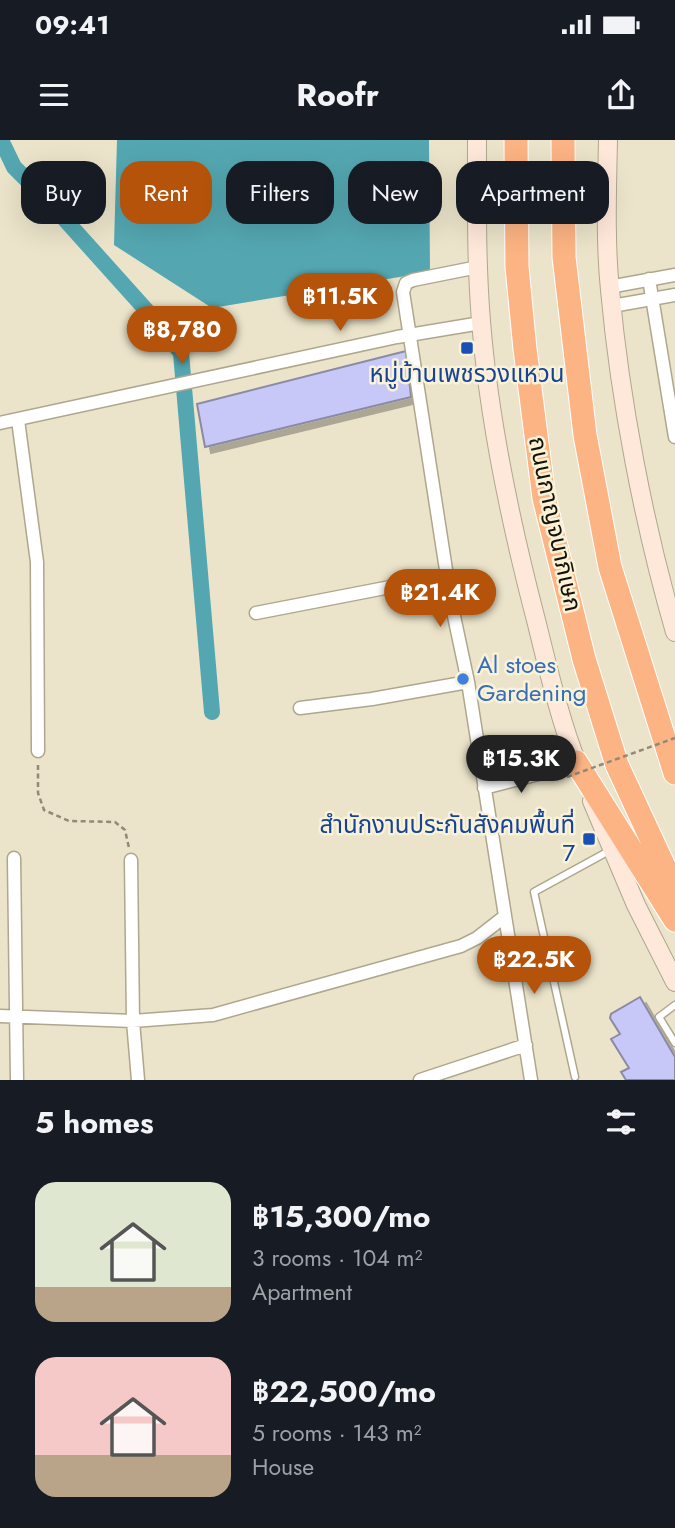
<!DOCTYPE html>
<meta charset="utf-8">
<style>
:root{--surface:#171b24;--page:#20242c;--text:#f1f3f6;--muted:#9ea1a6;--accent:#b45309}
body{margin:0;font-family:Jost,"Noto Sans Thai",sans-serif;background:var(--page);color:var(--text);height:100vh;display:flex;flex-direction:column;font-size:26px;white-space:nowrap}
*{box-sizing:border-box;margin:0}
p{font-size:23px;color:var(--muted)}
.icon{flex:none;width:38px;height:38px;fill:none;stroke:currentColor;stroke-width:2;stroke-linecap:round;stroke-linejoin:round}
.map{position:relative;height:940px;overflow:hidden}
.sheet{display:flex;flex-direction:column;background:var(--surface);flex:1}
.sheet>*{flex:none}
.guide{position:absolute;left:21px;top:21px;width:634px;height:63px;display:flex;gap:14px}
.price{position:absolute;translate:-50% -60px;padding:0 16px;border-radius:24px;background:var(--accent);color:#fff;font-size:23px;line-height:46px;filter:drop-shadow(0 2px 4px #0008)}
.price::after{content:'';position:absolute;left:50%;top:42px;width:21px;height:16px;margin-left:-10px;background:inherit;clip-path:polygon(0 0,100% 0,50% 100%)}
.price.current{background:#222;color:#fff}
ul{padding:0;list-style:none}
li{display:flex;align-items:center;gap:21px;height:175px;padding:0 35px}
li span{display:grid;place-items:center;flex:none;width:196px;height:140px;border-radius:21px;color:#555}
li>.icon{margin-inline-start:auto}
span .icon{width:84px;height:84px;fill:#fffc;stroke-width:1}
li b{font-size:30px}
h2{display:flex;justify-content:space-between;align-items:center;height:84px;padding:0 35px;font-size:30px}
.chip{padding:0 24px;border-radius:21px;background:var(--surface);box-shadow:0 7px 28px #0002;font-size:24px;line-height:63px}
.chip.current{background:var(--accent);color:#fff}
.status{display:flex;justify-content:space-between;align-items:center;height:49px;padding:0 35px;background:var(--surface);direction:ltr}
.status svg{height:19px;fill:currentColor}
header{display:flex;justify-content:space-between;align-items:center;height:91px;padding:0 35px;background:var(--surface);font-size:32px;font-weight:700}
.map>svg:first-child{display:block}
.water{fill:#54a7b1}
.lines{fill:none;stroke-linecap:round;stroke-linejoin:round}
.canal{stroke:#54a7b1;stroke-width:16}
.building{fill:#c7c8f8;stroke:#8a8ba3;stroke-width:2;filter:url(#shadow)}
.lane-casing{stroke:#aea78e;stroke-width:9}
.street-casing{stroke:#aea78e;stroke-width:15}
.secondary-casing{stroke:#aea78e;stroke-width:20}
.highway-casing{stroke:#fff;stroke-width:25}
.path{stroke:#908b78;stroke-width:2.5;stroke-dasharray:5 3.5;stroke-linecap:butt}
.lane{stroke:#fff;stroke-width:6}
.street{stroke:#fff;stroke-width:12}
.secondary{stroke:#fee8da;stroke-width:18}
.highway{stroke:#fdb484;stroke-width:23}
.path-bridge{stroke:#908b78;stroke-width:2.5;stroke-dasharray:5 3.5;stroke-linecap:butt}
.transit-dot{fill:#1a4fb4;stroke:#f9f2d7;stroke-width:2.5}
.shop-dot{fill:#3f7fe0;stroke:#f9f2d7;stroke-width:2.5}
.labels{text-anchor:middle;stroke-width:5;stroke-linejoin:round;paint-order:stroke}
.transit-label{font-size:24px;fill:#164399;stroke:#f9f2d7}
.street-label{font-size:24px;fill:#141108;stroke:#f9f2d7}
.shop-label{font-size:24px;fill:#366cbe;stroke:#f9f2d7;text-anchor:start}
</style>
<div class="status"><b>09:41</b><svg viewBox="0 0 49 12"><path d="M0 12V9h3v3zM5 12V6h3v6zM10 12V3h3v9zM15 12V0h3v12zM26 1h20v11H26zM47 4h2v5h-2z"/></svg></div>
<header><svg class="icon" aria-label="menu" viewBox="0 0 24 24"><path d="M4 6h16M4 12h16M4 18h16"/></svg>Roofr<svg class="icon" aria-label="share" viewBox="0 0 24 24"><path d="M12 15V3M7 8l5-5 5 5M5 13v7h14v-7"/></svg></header>
<div class="map">
<svg width="675" height="940" viewBox="0 0 675 940">
<defs>
<filter id="shadow"><feDropShadow dx="6" dy="6" stdDeviation="0" flood-color="#0004"/></filter>
</defs>
<rect width="100%" height="100%" fill="#ebe4ca"/>
<path class="water" d="M117 0H429L430 132 212 168 114 105Z"/>
<g class="lines">
<path class="canal" d="M1 0 14 27 51 64 165 191 181 213 212 572"/>
</g>
<path class="building" d="M406 211 411 257 205 307 197 264Z
M640 857 675 917V940H626L621 932 629 928 611 899 620 894 610 878 611 874Z"/>
<g class="lines">
<g class="lane-casing">
<path id="lane" d="M675 865 659 877 675 903
M575 937 534 752 609 711"/>
</g>
<g class="street-casing">
<path id="street" d="M478 127 413 140 406 143 403 152 451 462 468 542 531 940
M649 139 675 297
M609 147 675 135
M612 166 675 155
M18 280 37 422 38 611
M0 283 397 197 481 183
M256 473 447 436
M300 568 372 559 468 542
M484 648 550 631
M14 718 17 940
M131 720 133 881 138 940
M0 876 133 881 213 875 461 806 477 798 504 777
M420 940 526 905"/>
</g>
<g class="secondary-casing">
<path id="secondary" d="M477 0C477 60 476 120 481 181 489 283 511 385 537 484 549 533 561 584 580 631
M608 0C607 49 605 101 610 150 620 261 644 385 675 492
M592 661 636 765 675 842"/>
</g>
<g class="highway-casing">
<path id="highway" d="M516 0 517 127 525 209 544 358 584 519 617 625 675 750
M563 0 564 117 585 295 610 427 675 633
M576 622 675 780"/>
</g>
<path class="path" d="M38 625V653L44 670 69 681 115 682 125 690 129 708"/>
<use href="#lane" class="lane"/>
<use href="#street" class="street"/>
<use href="#secondary" class="secondary"/>
<use href="#highway" class="highway"/>
<path class="path-bridge" d="M567 637 675 598"/>
</g>
<g class="transit-dot">
<rect x="460" y="201" width="14" height="14" rx="3.5"/>
<rect x="582" y="692" width="14" height="14" rx="3.5"/>
</g>
<circle class="shop-dot" cx="463" cy="539" r="7"/>
<g class="labels">
<g class="transit-label">
<text x="467" y="242">หมู่บ้านเพชรวงแหวน</text>
<text x="575" y="693" text-anchor="end">สำนักงานประกันสังคมพื้นที่<tspan x="575" dy="28">7</tspan></text>
</g>
<g class="street-label">
<text transform="translate(555 384) rotate(78)" y="8">ถนนกาญจนาภิเษก</text>
</g>
<g class="shop-label">
<text x="477" y="533">Al stoes<tspan x="477" dy="28">Gardening</tspan></text>
</g>
</g>
</svg>
<b class="price" style="left:340px;top:193px">฿11.5K</b>
<b class="price" style="left:182px;top:226px">฿8,780</b>
<b class="price" style="left:440px;top:489px">฿21.4K</b>
<b class="price current" style="left:521px;top:655px">฿15.3K</b>
<b class="price" style="left:534px;top:856px">฿22.5K</b>
<div class="guide">
<a class="chip">Buy</a>
<a class="chip current">Rent</a>
<a class="chip">Filters</a>
<a class="chip">New</a>
<a class="chip">Apartment</a>
</div>
</div>
<section class="sheet">
<h2>5 homes<svg class="icon" aria-label="filters" viewBox="0 0 24 24"><path d="M4 7h16M4 17h16"/><circle cx="9" cy="7" r="2"/><circle cx="15" cy="17" r="2"/></svg></h2>
<ul>
<li><span style="background:linear-gradient(#dfe7d0 75%,#b9a48a 0)"><svg class="icon" aria-label="home" viewBox="0 0 24 24"><path d="M3 11l9-7 9 7M6 9v11h12V9"/></svg></span><div><b>฿15,300/mo</b><p>3 rooms · 104 m²</p><p>Apartment</p></div></li>
<li><span style="background:linear-gradient(#f6c9c9 70%,#b9a48a 0)"><svg class="icon" aria-label="home" viewBox="0 0 24 24"><path d="M3 11l9-7 9 7M6 9v11h12V9"/></svg></span><div><b>฿22,500/mo</b><p>5 rooms · 143 m²</p><p>House</p></div></li>
</ul>
</section>
